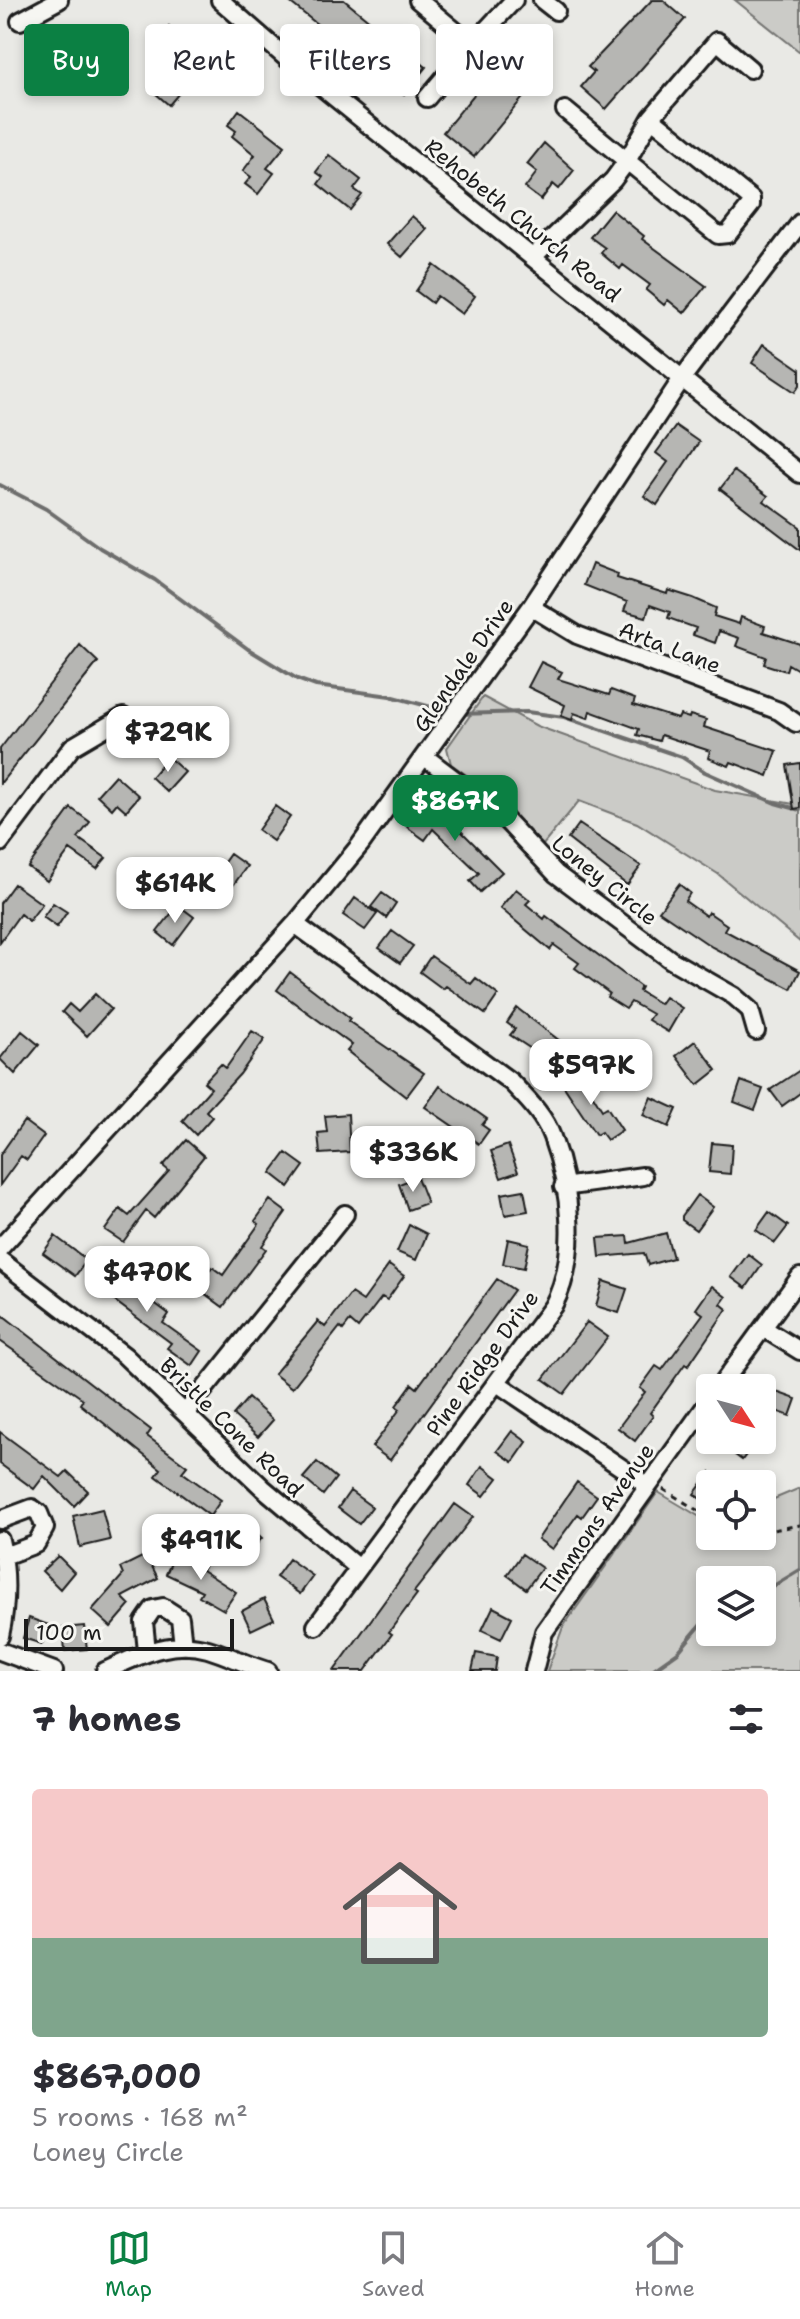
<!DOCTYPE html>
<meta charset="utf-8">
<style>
:root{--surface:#fff;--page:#f7f7f7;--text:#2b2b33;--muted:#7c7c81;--line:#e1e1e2;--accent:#0b8043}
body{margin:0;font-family:"Shantell Sans",sans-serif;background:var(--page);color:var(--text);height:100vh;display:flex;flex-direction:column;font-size:30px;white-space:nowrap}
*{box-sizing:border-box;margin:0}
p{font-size:26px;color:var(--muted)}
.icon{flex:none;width:44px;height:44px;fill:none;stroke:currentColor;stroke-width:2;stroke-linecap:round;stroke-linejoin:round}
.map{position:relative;height:1671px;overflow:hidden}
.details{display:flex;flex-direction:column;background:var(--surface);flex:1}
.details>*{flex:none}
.hud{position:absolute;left:24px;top:24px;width:752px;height:72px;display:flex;gap:16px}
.needle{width:52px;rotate:126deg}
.buttons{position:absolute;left:696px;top:1374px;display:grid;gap:16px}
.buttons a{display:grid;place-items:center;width:80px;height:80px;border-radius:8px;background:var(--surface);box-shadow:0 4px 12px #0003;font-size:40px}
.scale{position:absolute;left:24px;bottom:20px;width:210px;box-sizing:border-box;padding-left:8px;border:4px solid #1c1c1c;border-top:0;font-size:22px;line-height:28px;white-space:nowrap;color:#1c1c1c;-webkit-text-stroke:6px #f6f6f2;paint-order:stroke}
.price{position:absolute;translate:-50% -68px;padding:0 18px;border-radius:16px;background:#fff;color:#222;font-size:26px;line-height:52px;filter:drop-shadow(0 2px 4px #0008)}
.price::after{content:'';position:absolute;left:50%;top:48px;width:24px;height:18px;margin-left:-12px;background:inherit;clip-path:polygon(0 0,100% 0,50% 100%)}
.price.current{background:var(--accent);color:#fff}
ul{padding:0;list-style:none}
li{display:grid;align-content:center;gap:16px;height:424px;padding:0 32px}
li+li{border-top:2px solid var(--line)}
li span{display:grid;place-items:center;height:248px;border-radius:8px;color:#555}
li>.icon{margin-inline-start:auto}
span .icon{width:144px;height:144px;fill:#fffc;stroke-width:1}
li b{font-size:34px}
h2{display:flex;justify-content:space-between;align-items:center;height:96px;padding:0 32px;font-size:34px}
.chip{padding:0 28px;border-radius:8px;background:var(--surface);box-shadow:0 4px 12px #0003;font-size:28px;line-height:72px}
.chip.current{background:var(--accent);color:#fff}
.tab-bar{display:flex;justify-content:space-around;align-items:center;height:112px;border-top:2px solid var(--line);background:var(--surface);font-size:22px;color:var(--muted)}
.tab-bar a{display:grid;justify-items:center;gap:4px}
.tab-bar .current{color:var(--accent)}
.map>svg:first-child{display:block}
.green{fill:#cbcbc7;stroke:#747472;stroke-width:2;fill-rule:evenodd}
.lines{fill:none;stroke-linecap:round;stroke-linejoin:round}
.stream{stroke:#6d6d6c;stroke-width:4}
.building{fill:#b6b6b3;stroke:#1c1c1c;stroke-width:2}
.minor-casing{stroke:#1c1c1c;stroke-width:22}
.path{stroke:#1c1c1c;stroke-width:3;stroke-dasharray:6 6;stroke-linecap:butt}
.minor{stroke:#f6f6f2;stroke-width:16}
.labels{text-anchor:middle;stroke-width:6;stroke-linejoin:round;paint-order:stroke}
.street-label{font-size:22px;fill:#1c1c1c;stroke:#f6f6f2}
</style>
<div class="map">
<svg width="800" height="1671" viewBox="0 0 800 1671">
<rect width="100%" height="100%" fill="#e9e9e5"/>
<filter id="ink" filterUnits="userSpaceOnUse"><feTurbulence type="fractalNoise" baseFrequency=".0125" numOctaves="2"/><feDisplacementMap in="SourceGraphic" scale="16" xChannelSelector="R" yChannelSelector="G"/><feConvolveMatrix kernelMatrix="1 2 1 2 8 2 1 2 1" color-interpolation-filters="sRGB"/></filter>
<g filter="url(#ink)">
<path class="green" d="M735 0H800V52Z
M483 697 537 726 715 790 800 805V942L718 874 637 823 579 801 543 845 493 794 451 764 447 748Z
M800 1488V1671H547L563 1627 658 1492 710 1523V1536H762V1504ZM762 1580V1632H710V1580Z"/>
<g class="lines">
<path class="stream" d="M0 485 46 509 100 548 155 580 248 649 297 679 316 686 390 696 450 712
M458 714 527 712 564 717 682 757 705 772 775 803 800 810
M762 1593 800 1570
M651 1671 678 1652 710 1614"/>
</g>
<path class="building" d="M287 0H344L426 67 404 94Z
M652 0H663L685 19 606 109 581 87 594 72 588 67Z
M169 26 200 51 185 69 155 43Z
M519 40 550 65 474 157 443 132Z
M160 76 180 92 169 105 149 88Z
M239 110 285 146 267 168 274 173 258 194 245 184 251 177 243 171 255 155 232 136 236 131 228 125Z
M544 143 574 170 559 189 553 184 541 200 525 188 537 172 527 164Z
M329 155 361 180 354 189 362 195 350 210 318 184 323 177 316 172Z
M612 210 644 236 642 239 706 286 684 313 668 300 664 305 646 290 650 285 623 265 620 269 601 253 605 248 590 237Z
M412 216 427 229 402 257 387 244Z
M434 265 475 296 462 314 437 296 432 303 416 291Z
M764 344 800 369V385L795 392 752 363Z
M676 426 699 442 657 505 644 496 668 462 656 453Z
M734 471 768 496 764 501 800 527V550L720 489Z
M592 564 618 574 617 578 667 594 668 590 693 598 716 608 714 616 739 624 741 617 765 626 763 632 800 644V671L788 664 786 671 764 664 766 657 736 646 739 638 719 631 715 643 693 635 696 628 668 618 670 612 650 605 646 617 624 611 627 602 584 585Z
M80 645 98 662 0 784V749Z
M541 662 562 672 558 679 609 695 611 690 635 699 633 705 678 719 680 715 689 718 690 715 706 720 704 727 777 751 768 776 731 762 729 766 708 758 710 751 661 735 659 741 637 735 639 729 590 711 588 718 574 713 572 720 561 716 565 705 528 687Z
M189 715 211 724 200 749 178 740Z
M168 757 185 772 167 792 151 777Z
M800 763V808L794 809 787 765Z
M115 775 139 796 126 811 117 803 112 809 97 795Z
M426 801 446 816 502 872 480 892 470 881 479 873 433 829 425 840 407 827Z
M275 806 290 817 273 841 258 830Z
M71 808 90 822 78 838 106 858 97 869 70 850 47 881 28 867Z
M579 824 641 866 627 885 568 839Z
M230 854 247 866 229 891 212 879Z
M14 884 42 904 29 921 20 914 0 942V903Z
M679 884 690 893 685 901 706 916 708 912 727 925 724 930 800 971 791 989 712 947 659 911Z
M516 889 530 900 526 904 544 919 546 916 641 987 639 991 660 1004 665 997 682 1008 668 1032 648 1020 652 1014 631 1002 626 1009 607 997 609 993 575 968 579 963 554 945 550 950 500 908Z
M382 893 396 903 386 918 371 907Z
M355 898 377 914 365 930 343 915Z
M53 903 67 912 57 927 43 917Z
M178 905 194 917 173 945 157 932Z
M392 931 413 946 400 963 379 948Z
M431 956 471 984 476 978 498 995 485 1014 446 986 443 989 420 972Z
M290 972 350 1018 348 1021 424 1073 406 1097 347 1051 352 1045 277 990Z
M95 994 111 1009 87 1036 62 1012 69 1004 78 1012Z
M517 1008 573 1051 560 1068 510 1035 515 1029 507 1023Z
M22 1031 39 1045 15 1074 0 1059Z
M252 1031 265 1039 240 1074 206 1111 212 1117 196 1135 182 1121 211 1088 204 1082 221 1064 226 1068Z
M695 1041 717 1070 698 1085 676 1056Z
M800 1070V1093L782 1106 770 1090Z
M578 1071 602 1110 607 1107 622 1130 607 1140 601 1132 596 1135 561 1082Z
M741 1081 763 1089 755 1110 734 1102Z
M440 1086 487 1119 482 1125 489 1130 479 1144 425 1107Z
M651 1097 677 1109 669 1127 643 1115Z
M348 1114 350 1152 320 1154 318 1133 327 1132 325 1116Z
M24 1121 44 1136 27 1160 21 1156 0 1185V1155Z
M375 1139 396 1152 385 1170 364 1156Z
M186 1140 204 1156 154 1218 146 1211 123 1242 105 1230 120 1209 129 1216 169 1171 163 1166Z
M712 1143 732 1145 730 1174 709 1172Z
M508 1145 518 1172 501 1178 491 1151Z
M286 1153 304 1166 289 1187 271 1173Z
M417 1177 427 1203 408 1210 399 1184Z
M524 1190 528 1211 505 1215 501 1194Z
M697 1195 713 1207 696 1230 682 1220V1216Z
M270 1200 286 1212 262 1246 266 1249 223 1307 197 1288 212 1267 223 1275 259 1224 255 1221Z
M769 1212 788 1226 775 1243 756 1230Z
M409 1225 427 1234 416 1260 397 1252Z
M666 1233 673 1258 648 1265 644 1253 600 1257 598 1238 628 1236 629 1243Z
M55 1236 87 1260 75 1276 43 1253Z
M508 1239 529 1244 524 1268 503 1264Z
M748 1254 762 1265 746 1288 731 1277Z
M389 1265 404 1276 387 1300 382 1297 358 1328 350 1321 343 1330 340 1327 292 1388 274 1374 318 1321 325 1327 351 1293 363 1301Z
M109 1269 169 1314 163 1323 202 1351 192 1366 167 1348 171 1343 96 1287Z
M497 1279 514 1290 390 1460 372 1447 400 1409 396 1406 412 1384 417 1388Z
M603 1281 627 1289 619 1313 596 1306Z
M712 1286 726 1297 721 1304 727 1309 688 1366 685 1364 650 1413 653 1416 635 1441 618 1428 645 1392 640 1388 656 1366 662 1370 703 1314 696 1309Z
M0 1313 151 1430 147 1436 187 1466 182 1472 221 1500 210 1516 156 1476 161 1469 80 1404 83 1399 0 1341Z
M587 1322 608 1337 564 1394 543 1379Z
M768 1389 796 1399 790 1416 762 1406Z
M248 1398 273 1420 258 1437 233 1415Z
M512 1431 527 1442 513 1462 497 1451Z
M0 1432 61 1477 67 1471 88 1491 74 1506 44 1476 34 1489 0 1464Z
M734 1440H757L742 1460 727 1449Z
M317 1462 336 1478 323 1495 303 1478Z
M482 1466 498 1478 484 1496 469 1485Z
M710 1473V1506L694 1494Z
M577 1482 597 1496 582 1517 578 1514 552 1549 538 1539Z
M350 1491 372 1507 359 1524 338 1508Z
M455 1504 473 1517 414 1592 417 1594 389 1632 392 1634 365 1671H334Z
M102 1509 110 1540 80 1547 73 1516Z
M244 1522 262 1538 248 1554 229 1537Z
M175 1554 204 1567 202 1570 236 1592 224 1610 199 1596 202 1591 166 1574Z
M522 1554 542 1568 526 1589 507 1575Z
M146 1555 158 1578 122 1597 130 1605 111 1627 92 1610 123 1575 120 1568Z
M58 1556 74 1572 60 1589 42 1571Z
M289 1559 313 1576 300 1594 276 1577Z
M264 1599 274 1619 251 1630 242 1611Z
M493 1607 512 1617 501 1639 482 1630Z
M29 1618 49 1625 42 1644 23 1638Z
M84 1626 87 1649 65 1651 63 1628Z
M476 1653 497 1657 495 1671H472Z"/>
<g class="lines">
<g class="minor-casing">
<path id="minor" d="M220 0 292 63 800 474
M418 0 472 45 427 98
M542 0 556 11
M20 21 59 0
M472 45 514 0
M565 110 627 161 651 118
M534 256 613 180 627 161 718 235 728 234 751 205V199L651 118 717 41 750 69
M531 607 577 635 779 711 796 723
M425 757 499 813 556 874 671 960 734 996 750 1010 756 1031
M0 843 72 747 123 717
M295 924 511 1082C527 1099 544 1115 552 1137 571 1189 579 1257 553 1306L316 1626
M563 1187 643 1176
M0 1248 295 924 360 845 531 607 683 377 800 223
M0 1260 125 1356 263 1488 358 1568
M763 1328 800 1351
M497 1383 647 1485
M719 1388 800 1277
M186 1412 345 1214
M0 1520 32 1508 39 1513 45 1528 36 1544 4 1556
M0 1540C8 1573 7 1603 0 1636
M0 1651 54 1671
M147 1651 144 1622 153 1609 163 1607 180 1618 183 1646
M105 1671C138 1656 171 1638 208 1649 228 1655 247 1665 268 1671
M534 1671 544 1632 710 1400"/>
</g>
<path class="path" d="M663 1489 710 1518
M762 1532 800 1525"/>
<use href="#minor" class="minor"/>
</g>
</g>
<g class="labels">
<g class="street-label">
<text transform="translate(523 220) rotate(39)" y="8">Rehobeth Church Road</text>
<text transform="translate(670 647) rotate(21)" y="8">Arta Lane</text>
<text transform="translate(463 665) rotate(-55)" y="8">Glendale Drive</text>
<text transform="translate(605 880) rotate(39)" y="8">Loney Circle</text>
<text transform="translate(482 1363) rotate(-54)" y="8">Pine Ridge Drive</text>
<text transform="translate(232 1427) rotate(44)" y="8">Bristle Cone Road</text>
<text transform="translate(597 1519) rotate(-55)" y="8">Timmons Avenue</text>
</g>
</g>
</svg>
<div class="buttons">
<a><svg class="needle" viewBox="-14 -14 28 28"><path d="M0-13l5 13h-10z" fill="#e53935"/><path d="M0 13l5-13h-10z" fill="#7c7c81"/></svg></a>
<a><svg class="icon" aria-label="locate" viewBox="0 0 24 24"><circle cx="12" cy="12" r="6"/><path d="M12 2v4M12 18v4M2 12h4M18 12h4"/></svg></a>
<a><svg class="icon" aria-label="layers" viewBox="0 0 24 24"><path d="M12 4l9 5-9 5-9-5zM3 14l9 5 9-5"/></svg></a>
</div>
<div class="scale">100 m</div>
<b class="price" style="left:168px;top:774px">$729K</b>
<b class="price current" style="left:455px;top:843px">$867K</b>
<b class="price" style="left:175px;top:925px">$614K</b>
<b class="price" style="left:591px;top:1107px">$597K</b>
<b class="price" style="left:413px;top:1194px">$336K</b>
<b class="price" style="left:147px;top:1314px">$470K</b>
<b class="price" style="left:201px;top:1582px">$491K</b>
<div class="hud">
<a class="chip current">Buy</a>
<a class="chip">Rent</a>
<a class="chip">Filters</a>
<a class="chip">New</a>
</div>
</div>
<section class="details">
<h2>7 homes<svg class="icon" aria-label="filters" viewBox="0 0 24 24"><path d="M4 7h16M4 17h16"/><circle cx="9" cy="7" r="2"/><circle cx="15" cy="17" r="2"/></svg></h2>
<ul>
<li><span style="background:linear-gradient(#f6c9c9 60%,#7fa58c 0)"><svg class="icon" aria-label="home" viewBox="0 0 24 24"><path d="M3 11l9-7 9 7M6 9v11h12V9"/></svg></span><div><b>$867,000</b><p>5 rooms · 168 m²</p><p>Loney Circle</p></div></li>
</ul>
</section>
<nav class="tab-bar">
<a class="current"><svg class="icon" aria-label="map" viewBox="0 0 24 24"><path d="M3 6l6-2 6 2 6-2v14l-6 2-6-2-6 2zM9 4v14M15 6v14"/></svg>Map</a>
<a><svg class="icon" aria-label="saved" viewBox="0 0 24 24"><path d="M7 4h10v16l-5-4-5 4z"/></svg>Saved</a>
<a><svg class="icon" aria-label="home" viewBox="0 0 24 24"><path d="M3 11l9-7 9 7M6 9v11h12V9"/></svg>Home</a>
</nav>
